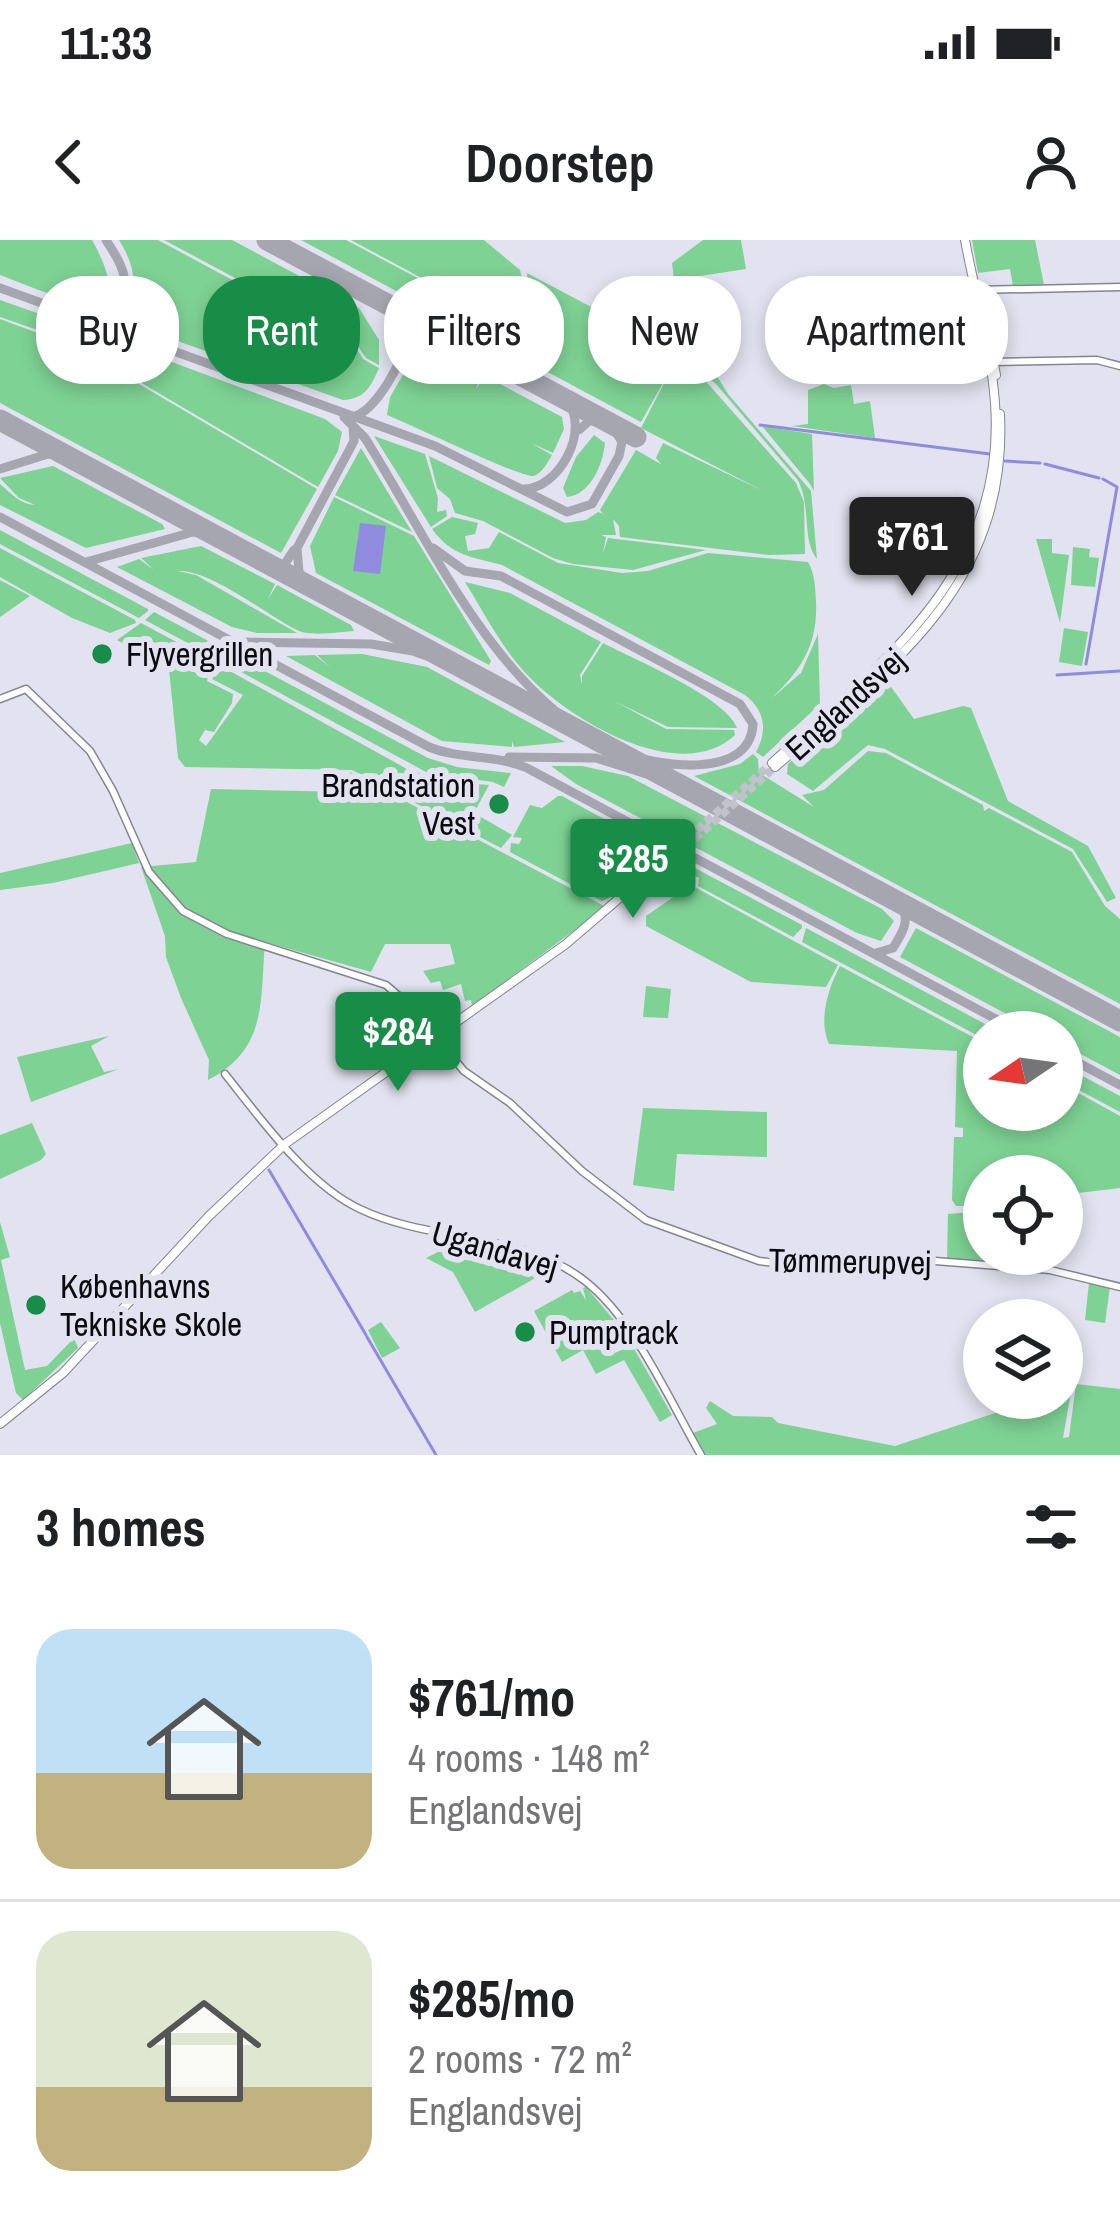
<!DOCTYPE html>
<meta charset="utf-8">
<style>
:root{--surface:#fff;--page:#f6f6f6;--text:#202124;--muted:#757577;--line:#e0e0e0;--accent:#188d47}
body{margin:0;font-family:"Archivo Narrow",sans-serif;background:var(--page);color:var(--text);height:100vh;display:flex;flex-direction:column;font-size:45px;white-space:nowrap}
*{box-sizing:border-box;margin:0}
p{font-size:39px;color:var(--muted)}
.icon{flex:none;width:66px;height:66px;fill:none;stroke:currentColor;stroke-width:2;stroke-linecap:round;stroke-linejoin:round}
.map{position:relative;height:1215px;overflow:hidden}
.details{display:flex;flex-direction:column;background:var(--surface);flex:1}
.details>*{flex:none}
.top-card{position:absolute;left:36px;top:36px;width:1050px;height:108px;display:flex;gap:24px}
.needle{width:78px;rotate:257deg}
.tools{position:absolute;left:963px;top:771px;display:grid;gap:24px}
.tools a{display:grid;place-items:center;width:120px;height:120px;border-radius:50%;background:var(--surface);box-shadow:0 6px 18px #0003;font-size:60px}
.price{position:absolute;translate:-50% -102px;padding:0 27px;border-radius:12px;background:var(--accent);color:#fff;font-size:39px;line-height:78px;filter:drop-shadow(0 3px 6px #0008)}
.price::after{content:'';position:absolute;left:50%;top:72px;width:36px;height:27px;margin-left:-18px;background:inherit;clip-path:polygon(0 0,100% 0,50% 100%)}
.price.current{background:#222;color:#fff}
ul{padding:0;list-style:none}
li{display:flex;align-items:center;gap:36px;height:300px;padding:0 36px}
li+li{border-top:3px solid var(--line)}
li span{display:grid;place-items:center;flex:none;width:336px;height:240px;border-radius:36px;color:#555}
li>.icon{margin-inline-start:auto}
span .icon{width:144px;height:144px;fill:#fffc;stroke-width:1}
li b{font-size:51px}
h2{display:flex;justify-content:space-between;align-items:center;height:144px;padding:0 36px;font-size:51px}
.tag{padding:0 42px;border-radius:48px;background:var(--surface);box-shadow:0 6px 18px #0003;font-size:42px;line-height:108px}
.tag.current{background:var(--accent);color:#fff}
.status{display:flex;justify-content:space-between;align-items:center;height:84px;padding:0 60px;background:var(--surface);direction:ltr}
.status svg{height:33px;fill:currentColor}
header{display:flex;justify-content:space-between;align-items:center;height:156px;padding:0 36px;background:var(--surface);font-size:54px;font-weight:600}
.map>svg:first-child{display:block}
.green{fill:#7ed294}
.water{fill:#918be0}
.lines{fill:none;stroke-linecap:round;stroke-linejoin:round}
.stream{stroke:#918be0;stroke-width:3}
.taxiway{stroke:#a6a6b1;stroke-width:9}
.runway{stroke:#a6a6b1;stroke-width:21}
.secondary-tunnel{stroke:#c2c2ce;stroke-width:8;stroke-dasharray:8 4;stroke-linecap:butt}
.tertiary-casing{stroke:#858591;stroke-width:9}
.secondary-casing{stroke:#858591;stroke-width:10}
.tertiary{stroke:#fff;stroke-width:6}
.secondary{stroke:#fff;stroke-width:8}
.poi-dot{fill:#188d47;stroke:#e2e2f0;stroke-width:4.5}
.labels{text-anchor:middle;stroke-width:12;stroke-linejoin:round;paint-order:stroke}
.poi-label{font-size:33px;fill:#0b0b0f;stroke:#e2e2f0;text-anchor:start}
.street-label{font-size:33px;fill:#0b0b0f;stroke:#e2e2f0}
</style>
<div class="status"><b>11:33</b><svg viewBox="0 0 49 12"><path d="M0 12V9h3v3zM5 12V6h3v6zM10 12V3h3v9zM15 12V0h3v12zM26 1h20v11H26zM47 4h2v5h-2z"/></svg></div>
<header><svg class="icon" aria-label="back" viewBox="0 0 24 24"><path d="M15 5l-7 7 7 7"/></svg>Doorstep<svg class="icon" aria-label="person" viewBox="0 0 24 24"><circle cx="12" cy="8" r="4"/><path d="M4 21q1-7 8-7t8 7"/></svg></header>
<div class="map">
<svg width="1120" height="1215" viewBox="0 0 1120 1215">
<rect width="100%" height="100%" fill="#e2e2f0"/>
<path class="green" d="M0 0H92C148 101 48 53 0 35Z
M119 0H158L355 106 363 119 379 128C371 146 365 159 343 160L116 79C142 53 136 28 119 0Z
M164 0H232L359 68 379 100V125L366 118 355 102Z
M301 0H346L508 86 516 84 530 67 527 33 665 106 694 128 796 243 804 262 805 314 769 315 620 297 619 286 613 279 616 295H601L606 297 603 313 608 298 706 310 633 330 573 324 553 318 483 281 455 273 450 259 437 248 429 216 565 283 586 280 598 272 603 274 600 270 636 210 754 277 662 225 656 218 663 203 767 253 641 188 676 120 641 182Z
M351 0H484L520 30 527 58 516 82 507 84Z
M703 0H741L746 29 674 40 672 23Z
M972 0H1035L1044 45 1013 46 1010 29 978 33Z
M0 60 54 79 46 93 0 77Z
M0 79 78 108 317 249 281 313 0 163Z
M56 79 325 179 342 192 338 211 318 247 77 105 50 95Z
M699 81 710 125 728 154 811 251 817 319C801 299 812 264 797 239L716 144 665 103 672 94Z
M422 102 482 134 476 149 485 136 562 177 564 189 553 213 531 203 552 215C548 222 542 233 534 236 523 239 408 183 387 175L390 157Z
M824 144 834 148 851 145 854 164 870 161 875 198 792 186 808 184V150Z
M762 186 812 194 814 251 810 244Z
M594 195 605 203C603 225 590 255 567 257L563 248 576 217Z
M374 196 425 214 438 258 437 272 446 270 447 276 431 287Z
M361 208 412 292 335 255Z
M53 226 162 284 165 289 86 308 0 265V244C10 253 22 265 35 265L19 258 0 238Z
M334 257 414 296 491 421 489 425 316 333 310 306Z
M452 277 478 283 475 294 465 296 468 311 489 308 499 292 558 323 622 333 648 331 708 313 808 322C815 334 815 346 816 361 818 404 802 429 772 458L801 433 818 394 820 464 763 517 756 512C768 491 765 470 745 455L502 325C472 317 452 316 432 289Z
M0 290 148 369V371L139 378 0 304Z
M1036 299H1052V313L1069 315 1060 383Z
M201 306 275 344 268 359 277 345 351 385 354 391C339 392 310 397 297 390 266 375 211 329 177 331L196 335 297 393H257L232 387 117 327 139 319 154 330 141 318Z
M1073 307 1090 309 1089 317 1099 318 1095 347 1071 345Z
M0 308 135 380 136 383 110 393 72 378 0 337Z
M0 340 30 356 0 377Z
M465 342 510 353 601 402 580 435 582 444V436L603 403C633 419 726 457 737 488L668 487 614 461 666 489 734 490 735 495C679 548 562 476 522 429 499 403 483 371 465 342Z
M154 372 428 518 457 527 511 533 504 547 493 542 428 533 145 380Z
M141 383 212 421 207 441 233 454 232 463 214 492 205 490 199 500 206 506 243 455 212 439 219 425 407 529 446 542 489 545 474 573 512 595 501 608 352 530 185 527 178 518 169 429 117 400Z
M1064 388 1088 392 1082 426 1059 422Z
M362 414 427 427 565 502 514 507 512 501V507L442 501 286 416 315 415 331 428 317 415Z
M881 442 889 444 914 479 963 466 971 468 1008 561 1088 606 1116 658 1107 662 1073 609 885 509 868 505 813 551 787 534 788 524Z
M868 511 886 513 983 565 984 571 989 568 1072 612 1105 666 1120 679V764L694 536 740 524 753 514 758 519 759 533 814 567 802 555 824 550Z
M551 526H582L628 536 882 669 894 681 881 701 857 693 576 544Z
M350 532 606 667 472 766 471 760 465 761 461 744 443 750 440 741 431 743 423 731 455 724 450 704H385L371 732 265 702C260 761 268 809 208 840L209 820 181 758 166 717 165 696 141 627 196 622 211 549 346 552Z
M558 556H562L666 613 658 618 657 614H650C646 632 620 654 602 661L510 612 511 603 519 604 522 598 513 597 530 565 542 568Z
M132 603 139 623 53 643 0 650V633Z
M678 619 802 685V688L793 697 698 646 699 638 682 629Z
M691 645 838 725 826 747 751 742 646 686V676Z
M806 688 1000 792H984V799L802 702Z
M916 688 1120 797V835L1062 804V792H1040L900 717Z
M840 726 984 803V870H1062V844L1120 876V948L1062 955V936H1033L1037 928 1032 925 1026 936H984V966H956L952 960 954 897H963V888L955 887 957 811 829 804C818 781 828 748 840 726Z
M646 746 671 749 668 778 643 777Z
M109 796 91 806 104 832 119 829 31 862 17 817Z
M1062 825 1120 856V872L1062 841Z
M643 868 767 872V917L677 914 674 951 633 945Z
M32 883 46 914 41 920 0 939V895Z
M983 971 986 1023 947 1020 948 974Z
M0 982 10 1017 1 1020 25 1130 47 1126 74 1098 78 1108 23 1160 16 1153 0 1083Z
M458 1002 476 1010H489L500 1025 508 1020 524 1030 535 1021 553 1028 475 1072 453 1032 426 1018Z
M1089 1043 1110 1047 1105 1083 1085 1080Z
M586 1047 624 1092 609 1101 615 1113 632 1105 672 1175 660 1182 624 1120 596 1134 583 1110 562 1122 534 1071 572 1050 574 1053 580 1051 586 1060 583 1048Z
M381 1082 400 1108 382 1118 368 1090Z
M1075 1129 1063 1198 1069 1197 1076 1144 1120 1149V1215H706L693 1193 717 1184 706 1168 710 1161 733 1176 772 1177 778 1183 895 1206 1041 1158H1062Z"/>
<path class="water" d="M360 283 386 286 380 334 353 331Z"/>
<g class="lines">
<path class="stream" d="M760 185 990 214
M1005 221 1040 223
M1045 224 1099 238
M1086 424 1117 247 1103 239
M1057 435 1120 431
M269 930 366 1095
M367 1097 436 1215"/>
<path class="taxiway" d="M0 48 435 206 567 272 592 264 619 216 622 202 611 184
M91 78 114 69C134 43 122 25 106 0
M355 176C376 170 405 119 406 98 407 83 399 74 388 65
M344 177 365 198C429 300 487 433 591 497
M0 185 17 189
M579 190 589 181H605
M0 229 48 214 67 216
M522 249C559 251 592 188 566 160
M0 277 429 507C461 520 495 514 527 528L1020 792
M433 308 465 331 501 336 740 464 753 484C750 542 653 526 618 511
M86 322 193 292 211 293
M272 326 284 325 294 310
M312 348 299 332 297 308 354 201 353 187
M241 402 371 404 413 411 465 430
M509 517 596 518 678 544
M876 713 893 708C903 692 911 680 900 663
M1062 814 1120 845"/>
<path class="runway" d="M267 0 636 197
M0 180 1120 781"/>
<path class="secondary-tunnel" d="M679 606 772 523
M668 623 775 527"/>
<g class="tertiary-casing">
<path id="tertiary" d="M975 50 1120 47
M994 122 1097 120 1120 126
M0 459 26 449 90 511 113 551 149 632 183 671 227 694 386 745 408 764 464 831 510 863 582 931 646 980 759 1021 808 1027 871 1016 1050 1030 1120 1047
M225 834C260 878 308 945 360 969 431 1003 521 991 585 1041 635 1080 669 1160 701 1215"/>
</g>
<g class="secondary-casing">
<path id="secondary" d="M976 51 983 69 996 135
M772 523C884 422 1007 331 995 163 991 108 975 54 965 0
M775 527C892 426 1008 345 1000 174
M0 1184 63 1133 209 976 285 904 566 704 665 619"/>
</g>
<use href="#tertiary" class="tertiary"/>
<use href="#secondary" class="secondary"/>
</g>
<g class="poi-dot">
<circle cx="102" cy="414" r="12"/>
<circle cx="499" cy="564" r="12"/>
<circle cx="36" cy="1065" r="12"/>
<circle cx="525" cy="1092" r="12"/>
</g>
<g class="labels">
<g class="poi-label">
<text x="126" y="426">Flyvergrillen</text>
<text x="475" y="557" text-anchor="end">Brandstation<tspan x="475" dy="38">Vest</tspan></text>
<text x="60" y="1058">Københavns<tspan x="60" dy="38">Tekniske Skole</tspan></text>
<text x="549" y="1104">Pumptrack</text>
</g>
<g class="street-label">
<text transform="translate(845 464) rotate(-42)" y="12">Englandsvej</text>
<text transform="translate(495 1009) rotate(16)" y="12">Ugandavej</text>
<text transform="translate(850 1021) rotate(1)" y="12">Tømmerupvej</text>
</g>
</g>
</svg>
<div class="tools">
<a><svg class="needle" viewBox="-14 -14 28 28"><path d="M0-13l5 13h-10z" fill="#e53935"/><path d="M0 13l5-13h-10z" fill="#757577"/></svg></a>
<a><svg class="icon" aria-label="locate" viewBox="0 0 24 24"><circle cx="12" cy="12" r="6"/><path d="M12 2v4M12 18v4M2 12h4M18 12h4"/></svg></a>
<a><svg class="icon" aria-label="layers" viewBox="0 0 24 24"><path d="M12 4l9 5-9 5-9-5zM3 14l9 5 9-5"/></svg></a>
</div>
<b class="price current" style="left:912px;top:359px">$761</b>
<b class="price" style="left:633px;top:681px">$285</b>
<b class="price" style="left:398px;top:854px">$284</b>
<div class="top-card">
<a class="tag">Buy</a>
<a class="tag current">Rent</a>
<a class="tag">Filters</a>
<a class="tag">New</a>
<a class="tag">Apartment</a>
</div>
</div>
<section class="details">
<h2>3 homes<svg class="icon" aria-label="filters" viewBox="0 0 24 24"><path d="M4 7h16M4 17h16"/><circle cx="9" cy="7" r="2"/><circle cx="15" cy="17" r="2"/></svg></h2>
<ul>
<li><span style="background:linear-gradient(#bfe0f5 60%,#c2b280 0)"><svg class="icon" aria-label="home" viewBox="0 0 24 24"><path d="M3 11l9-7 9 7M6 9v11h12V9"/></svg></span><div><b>$761/mo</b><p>4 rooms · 148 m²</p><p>Englandsvej</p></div></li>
<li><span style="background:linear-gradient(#dfe7d0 65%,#c2b280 0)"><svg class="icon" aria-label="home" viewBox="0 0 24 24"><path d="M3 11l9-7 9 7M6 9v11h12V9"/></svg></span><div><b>$285/mo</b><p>2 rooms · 72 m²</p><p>Englandsvej</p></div></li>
</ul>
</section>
